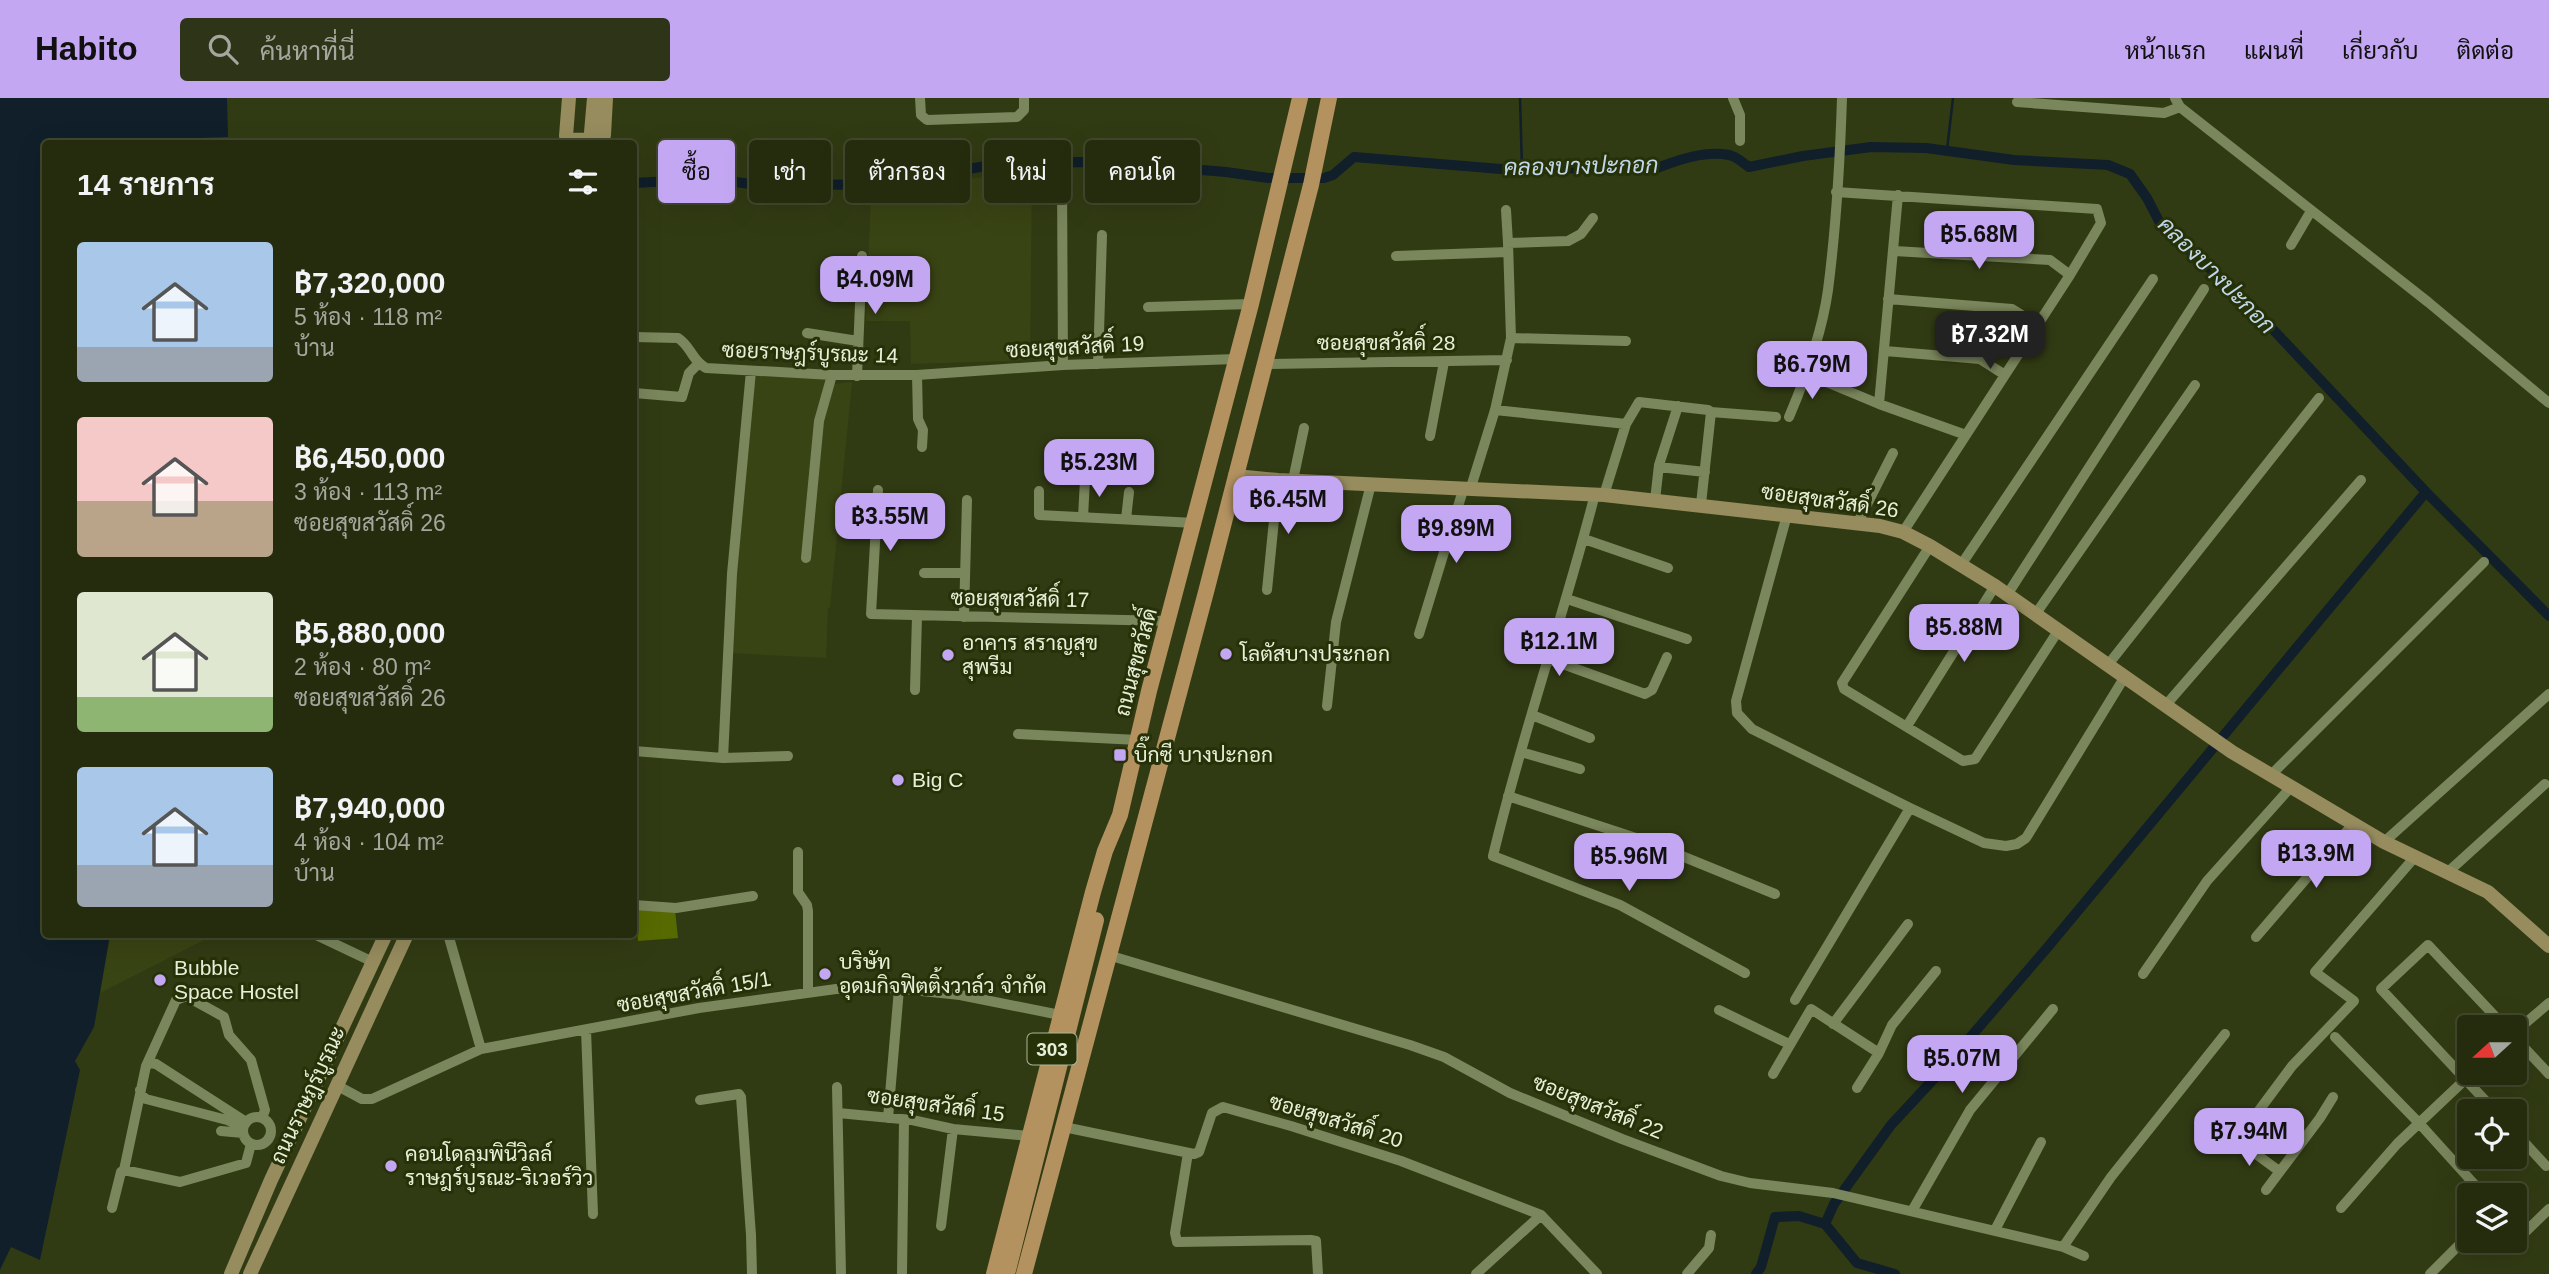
<!DOCTYPE html>
<html lang="th">
<meta charset="utf-8">
<style>
:root{--surface:#252c0e;--page:#2d3417;--text:#f1f3f6;--muted:#a3a79e;--line:#42482e;--accent:#c3a7f2}
body{margin:0;font-family:Arial,Sarabun,sans-serif;background:var(--page);color:var(--text);height:100vh;display:flex;flex-direction:column;font-size:26px;white-space:nowrap}
*{box-sizing:border-box;margin:0}
p{font-size:23px;color:var(--muted)}
.icon{flex:none;width:38px;height:38px;fill:none;stroke:currentColor;stroke-width:2;stroke-linecap:round;stroke-linejoin:round}
.map{position:relative;flex:1;overflow:hidden}
.details{position:absolute;left:42px;top:42px;width:595px;height:798px;display:flex;flex-direction:column;background:var(--surface);border-radius:7px;box-shadow:0 7px 28px #0002,0 0 0 2px var(--line)}
.details>*{flex:none}
.banner{position:absolute;left:658px;top:42px;width:665px;height:63px;display:flex;gap:14px}
.needle{width:46px;rotate:249deg}
.fabs{position:absolute;left:2457px;top:917px;display:grid;gap:14px}
.fabs a{display:grid;place-items:center;width:70px;height:70px;border-radius:7px;background:var(--surface);box-shadow:0 7px 28px #0002,0 0 0 2px var(--line);font-size:35px}
.price{position:absolute;translate:-50% -60px;padding:0 16px;border-radius:14px;background:var(--accent);color:#111;font-size:23px;line-height:46px;filter:drop-shadow(0 2px 4px #0008)}
.price::after{content:'';position:absolute;left:50%;top:42px;width:21px;height:16px;margin-left:-10px;background:inherit;clip-path:polygon(0 0,100% 0,50% 100%)}
.price.active{background:#222;color:#fff}
ul{padding:0;list-style:none}
li{display:flex;align-items:center;gap:21px;height:175px;padding:0 35px}
li span{display:grid;place-items:center;flex:none;width:196px;height:140px;border-radius:7px;color:#555}
li>.icon{margin-inline-start:auto}
span .icon{width:84px;height:84px;fill:#fffc;stroke-width:1}
li b{font-size:30px}
h2{display:flex;justify-content:space-between;align-items:center;height:84px;padding:0 35px;font-size:30px}
.pill{padding:0 24px;border-radius:7px;background:var(--surface);box-shadow:0 7px 28px #0002,0 0 0 2px var(--line);font-size:24px;line-height:63px}
.pill.active{background:var(--accent);color:#111}
header{display:flex;align-items:center;gap:42px;box-sizing:border-box;height:98px;padding:0 35px;background:var(--accent);color:#111}
header strong{font-size:33px}
nav{display:flex;gap:38px;margin-inline-start:auto;font-size:24px}
.search{width:490px;height:63px;background:var(--page);display:flex;align-items:center;gap:18px;box-sizing:border-box;padding:0 24px;border-radius:7px;color:var(--muted);font-size:26px}
.map>svg:first-child{display:block}
.built{fill:#394414}
.green{fill:#576a01}
.water{fill:#101f2a}
.lines{fill:none;stroke-linecap:round;stroke-linejoin:round}
.stream{stroke:#101f2a;stroke-width:2.5}
.canal{stroke:#101f2a;stroke-width:10}
.street{stroke:#7a865c;stroke-width:10}
.secondary{stroke:#968c5e;stroke-width:14}
.primary{stroke:#b39260;stroke-width:16}
.poi-dot{fill:#c3a7f2;stroke:#273108;stroke-width:2.5}
.labels{text-anchor:middle;stroke-width:6;stroke-linejoin:round;paint-order:stroke}
.shield{fill:#273108;stroke:#adb69a;stroke-width:2}
.shield-label{font-size:19px;font-weight:bold;fill:#e7efd8}
.street-label{font-size:21px;fill:#e7efd8;stroke:#273108}
.poi-label{font-size:21px;fill:#e7efd8;stroke:#273108;text-anchor:start}
.water-label{font-size:23px;font-style:italic;fill:#c0d8ea;stroke:#273108}
</style>
<header>
<strong>Habito</strong>
<div class="search"><svg class="icon" aria-label="search" viewBox="0 0 24 24"><circle cx="10" cy="10" r="6"/><path d="M15 15l6 6"/></svg>ค้นหาที่นี่</div>
<nav><a>หน้าแรก</a><a>แผนที่</a><a>เกี่ยวกับ</a><a>ติดต่อ</a></nav>
</header>
<div class="map">
<svg width="2549" height="1176" viewBox="0 0 2549 1176">
<rect width="100%" height="100%" fill="#313b13"/>
<path class="built" d="M1032 74 1030 262 911 266 910 223H866L871 97 947 83Z
M753 277 823 281 834 286 852 284 830 509 828 510 826 560 731 555 735 469Z
M110 837H214L100 895Z"/>
<path class="green" d="M635 811 675 812 678 840 638 843Z"/>
<path class="water" d="M0 0H227L228 39 197 40V46H46V836L110 837 94 929 75 963 80 972 40 1162 11 1149 0 1172Z"/>
<g class="lines">
<path class="stream" d="M1520 0 1522 71
M1947 52 1953 0"/>
<path class="canal" d="M634 85 712 81 751 86 880 87 991 67 1079 64 1117 65 1226 74 1268 80H1324L1333 77 1354 59 1501 71 1657 70C1678 62 1706 52 1729 57 1736 58 1743 65 1749 69L1803 58 1871 49 1926 50 2014 62 2108 67 2130 76 2147 100 2161 127 2248 205 2426 394 2549 518
M1825 1126 1834 1106 1891 1027 1943 971 2047 850 2426 394
M1756 1176 1761 1169 1775 1119 1799 1118 1825 1126 1857 1165 1895 1176"/>
<path class="street" d="M920 0 921 17 927 22 1017 19 1024 12V0
M1733 0 1740 17V43
M2175 0 2180 9 2428 204 2549 305
M2017 4 2164 15 2180 9
M1062 79 1063 267
M1836 94 2097 111 2101 125 2070 177 1903 434
M1506 112 1508 145
M2291 147 2311 113
M1894 153 2050 162 2070 177
M1396 158 1508 154
M1888 201 2012 211 2038 227
M1148 209 1251 206
M807 235 858 243
M634 239 678 240C691 248 692 263 706 270L832 277H917L1063 267 1236 261
M1511 240 1626 243
M1885 253 1980 261 2005 277
M1098 266 1102 137
M1265 266 1507 262
M1807 276 1879 306 1966 337
M917 277 918 321 923 332 922 349
M857 278 862 158
M634 295 682 299 689 275 698 266
M1879 306 1898 97
M1495 312 1626 326
M1789 319C1806 279 1822 235 1828 192 1836 130 1840 63 1842 0
M1430 338 1444 264
M1659 369 1705 374
M1293 382 1304 330
M1471 389 1495 312 1511 240 1508 145 1568 143 1581 136 1593 120
M878 392 871 516 1168 523
M1039 393V417L1195 425
M1595 396C1564 517 1522 636 1493 758L1620 807 1745 875
M1604 397 1626 326 1639 304 1708 312 1711 314 1776 319
M1655 402 1659 367 1678 308
M1701 406 1711 314
M1787 417 1736 603 1737 615 1752 631 1910 710 1984 745 2006 748 2017 746 2026 740 2124 580
M1083 419 1085 382
M1126 421 1129 394
M1857 426 1893 355
M1584 441 1668 470
M1930 448 1842 585 1844 591 1963 663 1975 661 2058 533
M806 460 819 323 832 277
M1961 467 2153 181
M924 475H965
M1267 492 1278 382
M2007 497 2204 191
M1567 501 1687 541
M2035 517 2195 287
M964 519 967 402
M1419 536 1464 389
M1549 561 1645 596 1652 592 1667 559
M2107 568 2319 300
M915 592 917 518
M1327 608 1336 524 1371 386
M2165 608 2361 382
M1532 617 1590 640
M1907 628 1995 488
M1018 636 1138 642
M634 653 723 660 788 658
M1521 654 1580 671
M723 660 732 476 751 273
M2271 677 2484 464
M1508 698 1645 743 1775 796
M2384 744 2549 596
M798 754V794L807 807 808 813V894
M2448 774 2545 686
M634 807 676 810 753 798
M314 836 373 864
M448 836 481 951
M2256 839 2353 726
M1108 857 1410 947 1444 959 1510 995 1622 1041 1721 1078 1750 1085 1833 1095 2063 1149 2084 1158
M2143 876 2207 783 2291 689
M1795 902 1910 710
M1719 912 1789 946
M1833 926 1908 826
M586 932 593 1116
M2515 934 2549 905
M2335 939 2419 1025 2484 1097
M2515 940 2549 976
M146 968 150 965 156 966 246 1024
M1773 976 1811 911 1879 955
M336 987 362 1001H372L481 951 699 910 836 891 893 890 960 897 1060 917
M837 989 841 1176
M1857 990 1879 955 1892 927 1936 873
M140 992 141 997 146 1001 227 1022 243 1029
M700 1002 739 996 741 999 751 1137 752 1176
M2495 1013 2381 891 2428 847 2505 929
M838 1015 912 1022 953 1031 1029 1038
M243 1033a14 14 0 1 1 28 0a14 14 0 1 1-28 0Z
M888 1020 899 891
M1064 1029 1194 1056 1199 1054 1212 1015 1223 1009 1291 1028 1401 1063 1541 1117 1597 1176
M221 1033 243 1035
M2515 1034 2546 1068
M1188 1055 1175 1135 1177 1144 1311 1142 1316 1143 1318 1176
M124 1072 146 968 176 902 186 898 224 919 229 937 251 962 265 1012 262 1020
M2279 1073 2237 1042 2292 968 2354 903 2315 874 2414 760
M2266 1092 2320 1020 2333 999
M112 1110 121 1074 124 1072 180 1084 246 1065 251 1046
M2341 1110 2397 1046 2472 975
M1912 1113 1970 1012 2053 911
M941 1128 953 1031
M1995 1132 2041 1044
M2063 1149 2111 1079 2225 936
M2508 1151 2549 1111
M902 1176 904 1022
M1476 1176 1541 1117
M1687 1176 1709 1150 1711 1137
M2430 1176 2469 1137"/>
<path class="secondary" d="M569 0 566 38 569 42 601 41 604 37 606 0
M590 46 594 0
M1235 378 1278 382 1604 397 1880 428 1903 434 1930 448 1995 488 2232 654 2384 744 2488 794 2549 848
M231 1176 271 1082 386 836
M250 1176 407 836"/>
<path class="primary" d="M994 1176 1093 794 1105 753 1120 717 1149 593 1251 206 1300 0
M1007 1176 1096 822
M1024 1176 1206 494 1311 87 1329 0"/>
</g>
<g class="poi-dot">
<circle cx="1226" cy="556" r="7"/>
<circle cx="948" cy="557" r="7"/>
<rect x="1113" y="650" width="14" height="14" rx="3.5"/>
<circle cx="898" cy="682" r="7"/>
<circle cx="825" cy="876" r="7"/>
<circle cx="160" cy="882" r="7"/>
<circle cx="391" cy="1068" r="7"/>
</g>
<g class="labels">
<rect class="shield" x="1027.5" y="935.5" width="49" height="31" rx="5"/>
<g class="shield-label">
<text x="1052" y="958">303</text>
</g>
<g class="street-label">
<text x="1386" y="252">ซอยสุขสวัสดิ์ 28</text>
<text transform="translate(1075 249) rotate(-3)" y="7">ซอยสุขสวัสดิ์ 19</text>
<text transform="translate(810 255) rotate(2)" y="7">ซอยราษฎร์บูรณะ 14</text>
<text transform="translate(1830 403) rotate(8)" y="7">ซอยสุขสวัสดิ์ 26</text>
<text transform="translate(1020 501) rotate(1)" y="7">ซอยสุขสวัสดิ์ 17</text>
<text transform="translate(1136 564) rotate(-75)" y="7">ถนนสุขสวัสดิ์</text>
<text transform="translate(694 894) rotate(-10)" y="7">ซอยสุขสวัสดิ์ 15/1</text>
<text transform="translate(308 997) rotate(-65)" y="7">ถนนราษฎร์บูรณะ</text>
<text transform="translate(936 1007) rotate(8)" y="7">ซอยสุขสวัสดิ์ 15</text>
<text transform="translate(1598 1009) rotate(22)" y="7">ซอยสุขสวัสดิ์ 22</text>
<text transform="translate(1336 1023) rotate(17)" y="7">ซอยสุขสวัสดิ์ 20</text>
</g>
<g class="poi-label">
<text x="962" y="552">อาคาร สราญสุข<tspan x="962" dy="24">สุพรีม</tspan></text>
<text x="1240" y="563">โลตัสบางประกอก</text>
<text x="1134" y="664">บิ๊กซี บางปะกอก</text>
<text x="912" y="689">Big C</text>
<text x="839" y="871">บริษัท<tspan x="839" dy="24">อุดมกิจฟิตติ้งวาล์ว จำกัด</tspan></text>
<text x="174" y="877">Bubble<tspan x="174" dy="24">Space Hostel</tspan></text>
<text x="405" y="1063">คอนโดลุมพินีวิลล์<tspan x="405" dy="24">ราษฎร์บูรณะ-ริเวอร์วิว</tspan></text>
</g>
<g class="water-label">
<text transform="translate(1581 68) rotate(-1)" y="8">คลองบางปะกอก</text>
<text transform="translate(2217 177) rotate(45)" y="8">คลองบางปะกอก</text>
</g>
</g>
</svg>
<div class="fabs">
<a><svg class="needle" viewBox="-14 -14 28 28"><path d="M0-13l5 13h-10z" fill="#e53935"/><path d="M0 13l5-13h-10z" fill="#a3a79e"/></svg></a>
<a><svg class="icon" aria-label="locate" viewBox="0 0 24 24"><circle cx="12" cy="12" r="6"/><path d="M12 2v4M12 18v4M2 12h4M18 12h4"/></svg></a>
<a><svg class="icon" aria-label="layers" viewBox="0 0 24 24"><path d="M12 4l9 5-9 5-9-5zM3 14l9 5 9-5"/></svg></a>
</div>
<b class="price" style="left:1979px;top:173px">฿5.68M</b>
<b class="price" style="left:875px;top:218px">฿4.09M</b>
<b class="price active" style="left:1990px;top:273px">฿7.32M</b>
<b class="price" style="left:1812px;top:303px">฿6.79M</b>
<b class="price" style="left:1099px;top:401px">฿5.23M</b>
<b class="price" style="left:1288px;top:438px">฿6.45M</b>
<b class="price" style="left:890px;top:455px">฿3.55M</b>
<b class="price" style="left:1456px;top:467px">฿9.89M</b>
<b class="price" style="left:1964px;top:566px">฿5.88M</b>
<b class="price" style="left:1559px;top:580px">฿12.1M</b>
<b class="price" style="left:2316px;top:792px">฿13.9M</b>
<b class="price" style="left:1629px;top:795px">฿5.96M</b>
<b class="price" style="left:1962px;top:997px">฿5.07M</b>
<b class="price" style="left:2249px;top:1070px">฿7.94M</b>
<div class="banner">
<a class="pill active">ซื้อ</a>
<a class="pill">เช่า</a>
<a class="pill">ตัวกรอง</a>
<a class="pill">ใหม่</a>
<a class="pill">คอนโด</a>
</div>
<section class="details">
<h2>14 รายการ<svg class="icon" aria-label="filters" viewBox="0 0 24 24"><path d="M4 7h16M4 17h16"/><circle cx="9" cy="7" r="2"/><circle cx="15" cy="17" r="2"/></svg></h2>
<ul>
<li><span style="background:linear-gradient(#a9c7e8 75%,#9aa5b1 0)"><svg class="icon" aria-label="home" viewBox="0 0 24 24"><path d="M3 11l9-7 9 7M6 9v11h12V9"/></svg></span><div><b>฿7,320,000</b><p>5 ห้อง · 118 m²</p><p>บ้าน</p></div></li>
<li><span style="background:linear-gradient(#f6c9c9 60%,#b9a48a 0)"><svg class="icon" aria-label="home" viewBox="0 0 24 24"><path d="M3 11l9-7 9 7M6 9v11h12V9"/></svg></span><div><b>฿6,450,000</b><p>3 ห้อง · 113 m²</p><p>ซอยสุขสวัสดิ์ 26</p></div></li>
<li><span style="background:linear-gradient(#dfe7d0 75%,#8fb573 0)"><svg class="icon" aria-label="home" viewBox="0 0 24 24"><path d="M3 11l9-7 9 7M6 9v11h12V9"/></svg></span><div><b>฿5,880,000</b><p>2 ห้อง · 80 m²</p><p>ซอยสุขสวัสดิ์ 26</p></div></li>
<li><span style="background:linear-gradient(#a9c7e8 70%,#9aa5b1 0)"><svg class="icon" aria-label="home" viewBox="0 0 24 24"><path d="M3 11l9-7 9 7M6 9v11h12V9"/></svg></span><div><b>฿7,940,000</b><p>4 ห้อง · 104 m²</p><p>บ้าน</p></div></li>
</ul>
</section>
</div>
